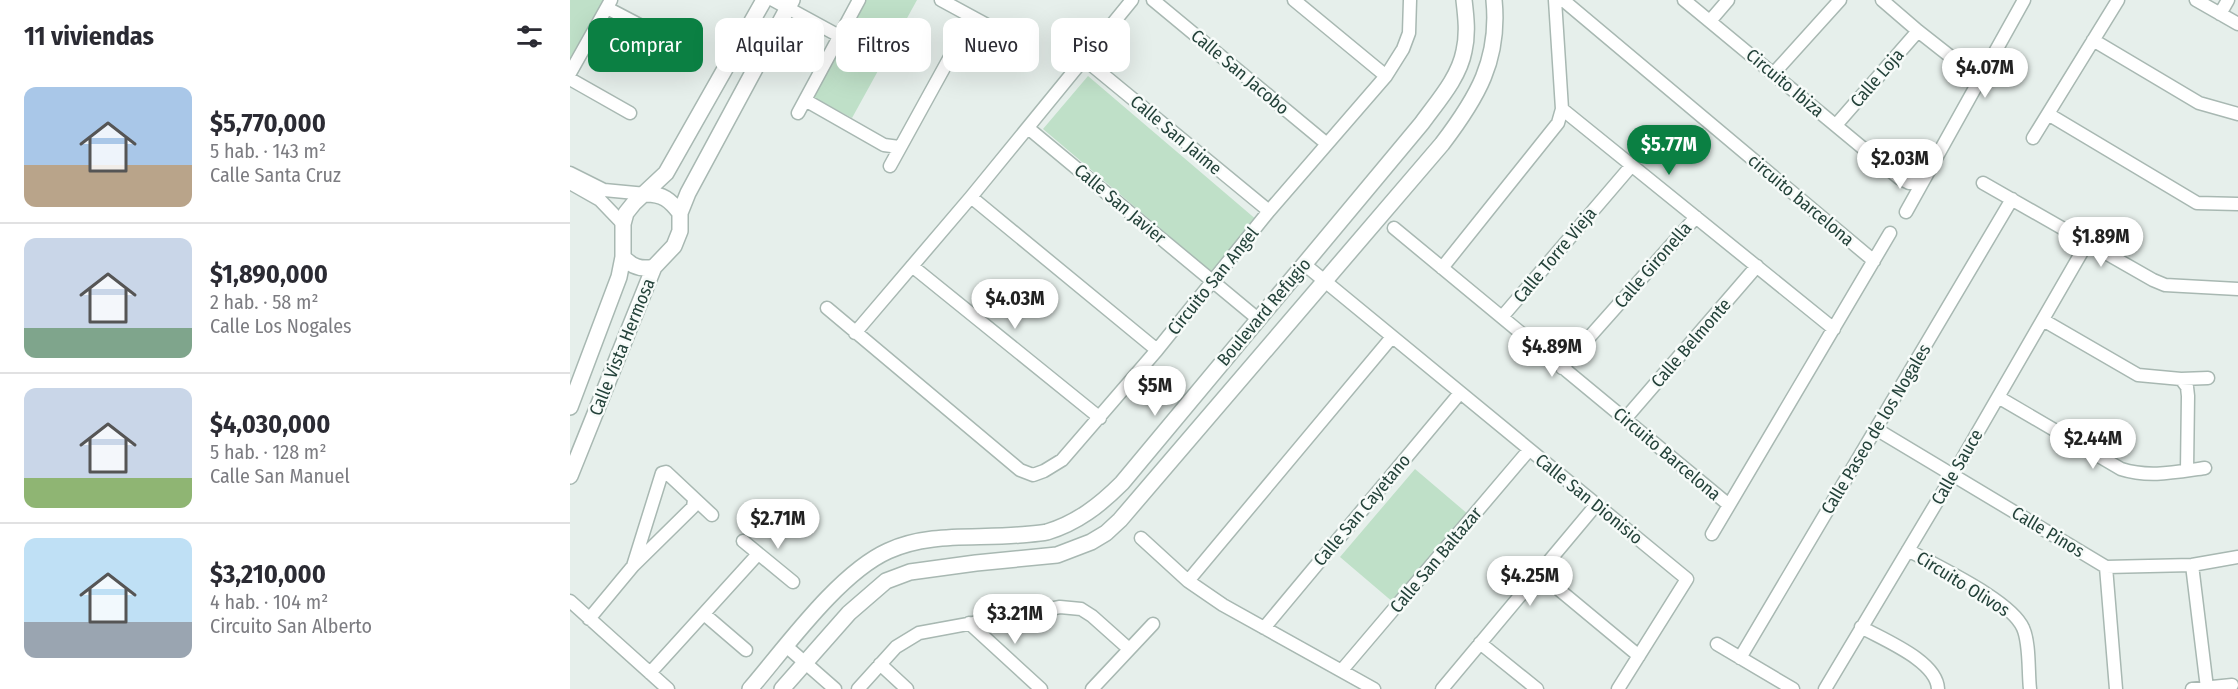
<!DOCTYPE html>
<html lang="es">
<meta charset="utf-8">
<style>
:root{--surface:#fff;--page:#f2f2f3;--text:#2b2b33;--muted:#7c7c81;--line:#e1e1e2;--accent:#0b8043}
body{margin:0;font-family:"Fira Sans Condensed",sans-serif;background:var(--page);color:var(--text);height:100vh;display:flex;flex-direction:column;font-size:22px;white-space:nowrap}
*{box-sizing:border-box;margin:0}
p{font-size:20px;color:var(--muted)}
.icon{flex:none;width:33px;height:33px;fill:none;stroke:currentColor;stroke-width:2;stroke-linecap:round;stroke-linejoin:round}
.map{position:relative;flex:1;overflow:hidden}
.side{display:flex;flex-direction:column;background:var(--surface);width:570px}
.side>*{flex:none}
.top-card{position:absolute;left:18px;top:18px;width:570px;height:54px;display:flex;gap:12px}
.price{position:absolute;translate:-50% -51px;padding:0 14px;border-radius:21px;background:#fff;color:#222;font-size:20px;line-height:39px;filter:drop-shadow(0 2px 3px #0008)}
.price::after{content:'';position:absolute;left:50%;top:36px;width:18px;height:14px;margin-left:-9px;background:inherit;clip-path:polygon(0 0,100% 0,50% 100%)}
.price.active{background:var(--accent);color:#fff}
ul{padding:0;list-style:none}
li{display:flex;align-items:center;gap:18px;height:150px;padding:0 24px}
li+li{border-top:2px solid var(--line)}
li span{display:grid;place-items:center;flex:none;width:168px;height:120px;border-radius:12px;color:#555}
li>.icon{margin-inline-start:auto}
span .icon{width:72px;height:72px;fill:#fffc;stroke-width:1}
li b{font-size:26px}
h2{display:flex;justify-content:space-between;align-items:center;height:72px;padding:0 24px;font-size:26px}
.chip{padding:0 21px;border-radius:12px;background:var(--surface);box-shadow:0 6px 24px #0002;font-size:21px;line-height:54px}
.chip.active{background:var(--accent);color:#fff}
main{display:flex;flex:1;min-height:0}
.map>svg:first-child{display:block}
.green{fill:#bfe0c8}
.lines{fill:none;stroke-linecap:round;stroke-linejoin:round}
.minor-casing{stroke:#a8b8b2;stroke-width:15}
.tertiary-casing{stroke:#a8b8b2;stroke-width:18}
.minor{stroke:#fff;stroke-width:12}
.tertiary{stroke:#fff;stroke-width:15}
.labels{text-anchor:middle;stroke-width:5;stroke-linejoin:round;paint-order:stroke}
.street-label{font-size:18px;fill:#24423a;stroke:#f7fbf9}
</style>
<main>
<section class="side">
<h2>11 viviendas<svg class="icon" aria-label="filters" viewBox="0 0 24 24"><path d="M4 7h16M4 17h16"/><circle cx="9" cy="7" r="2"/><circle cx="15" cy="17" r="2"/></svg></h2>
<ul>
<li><span style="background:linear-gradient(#a9c7e8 65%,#b9a48a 0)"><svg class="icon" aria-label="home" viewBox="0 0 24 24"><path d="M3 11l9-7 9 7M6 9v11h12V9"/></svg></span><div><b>$5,770,000</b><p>5 hab. · 143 m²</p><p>Calle Santa Cruz</p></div></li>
<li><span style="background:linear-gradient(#c9d6e8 75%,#7fa58c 0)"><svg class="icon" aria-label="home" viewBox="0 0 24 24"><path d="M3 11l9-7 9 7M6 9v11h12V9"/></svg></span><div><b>$1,890,000</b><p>2 hab. · 58 m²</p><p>Calle Los Nogales</p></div></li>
<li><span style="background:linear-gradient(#c9d6e8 75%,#8fb573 0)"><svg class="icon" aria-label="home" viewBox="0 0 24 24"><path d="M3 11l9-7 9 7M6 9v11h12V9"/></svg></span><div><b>$4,030,000</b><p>5 hab. · 128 m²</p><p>Calle San Manuel</p></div></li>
<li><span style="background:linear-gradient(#bfe0f5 70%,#9aa5b1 0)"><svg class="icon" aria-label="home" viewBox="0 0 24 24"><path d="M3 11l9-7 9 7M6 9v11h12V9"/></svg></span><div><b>$3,210,000</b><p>4 hab. · 104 m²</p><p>Circuito San Alberto</p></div></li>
</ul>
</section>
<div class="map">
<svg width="1668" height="689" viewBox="0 0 1668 689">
<rect width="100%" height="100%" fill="#e6efeb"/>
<path class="green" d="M0 0H36L0 63Z
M293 0H347L282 118 239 95Z
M518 76 688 221 643 273 473 129Z
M845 469 899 515 824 603 770 557Z"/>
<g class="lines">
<g class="minor-casing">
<path id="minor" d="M203 0 271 37
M371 0 452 44
M583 0 757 144
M724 0 816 76
M993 0 1304 261
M1114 0 1329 178 1339 183H1352
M1312 0 1348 31 1409 79
M1626 0 1668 24
M37 8 102 42
M1650 14 1658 0
M1140 21 1158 0
M1523 40 1629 103 1668 114
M513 58 699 211
M0 73 41 0
M1204 73 1270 0
M0 79 60 113
M235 100 314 145 329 147
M992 109 1264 329
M228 113 289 0
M1478 114 1627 203 1668 204
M1266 125 1348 31
M458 128 688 319
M1463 138 1548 0
M320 166 402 17
M0 173 34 190 76 194
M0 183 30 200 53 224
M1413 183 1583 280 1595 285 1668 289
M401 197 587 350
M1336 212 1454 0
M824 228 1159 505
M734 264 1117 579 1048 689
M342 266 530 418
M872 268 988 123 992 109 985 0
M257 308 450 470 463 475 474 471 492 460 587 350 699 211 816 76 833 49 839 33 840 0
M932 317 1062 165
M1473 320 1568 375 1611 379 1638 378
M285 333 401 197 562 0
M992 368 1126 217
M1611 379 1617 387 1618 396 1617 470
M1428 397 1551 469C1579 478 1606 472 1635 468
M1055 419 1187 266
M1306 429 1536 567 1622 565 1668 557
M1142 534 1320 233
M571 538 618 581 653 605 804 689
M173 541 223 582
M1338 550C1366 566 1441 600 1453 628 1460 643 1458 672 1460 689
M1622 565 1637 688
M63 566 92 473 96 472 142 515
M1536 567 1546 689
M969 573 1069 656
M618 581 822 337
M0 601 98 689
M134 614 176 650
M19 619 63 566 123 507 124 500
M399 623 471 689
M1291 627C1314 640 1367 661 1368 689
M694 628 890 393
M910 643 967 689
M1147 644 1223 689
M216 646 265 689
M1170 658 1442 199
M310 664 337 689
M772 670 959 450
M80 673 188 554
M288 689 326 647 349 633 490 607 511 609 522 616 559 649
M522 689 583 624
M872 689 1026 505
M1255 689 1383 475 1517 243
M1622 689 1662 685"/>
</g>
<g class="tertiary-casing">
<path id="tertiary" d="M76 194C93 194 100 200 110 213
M53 257C62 267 71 270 84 267
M0 407 49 277 53 257V224L56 213 64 203 96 173 194 0
M0 476 84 267 104 246 110 231V213L118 193 222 0
M180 689C216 647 269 573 318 551 359 532 406 539 449 535 458 534 468 534 477 532 507 523 530 505 552 483L852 123C867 102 889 78 894 51 898 34 896 17 894 0
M212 689 279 613 316 581 340 572 406 563 487 555 521 542 536 533 550 520 872 144C907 98 930 60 924 0"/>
</g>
<use href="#minor" class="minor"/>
<use href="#tertiary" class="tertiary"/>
</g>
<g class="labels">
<g class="street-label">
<text transform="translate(670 72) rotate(40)" y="6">Calle San Jacobo</text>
<text transform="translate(1307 78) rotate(-49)" y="6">Calle Loja</text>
<text transform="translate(1215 83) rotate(40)" y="6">Circuito Ibiza</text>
<text transform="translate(606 135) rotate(40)" y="6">Calle San Jaime</text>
<text transform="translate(1231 200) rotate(40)" y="6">circuito barcelona</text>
<text transform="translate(550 204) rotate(40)" y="6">Calle San Javier</text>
<text transform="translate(985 255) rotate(-50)" y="6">Calle Torre Vieja</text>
<text transform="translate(1083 265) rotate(-49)" y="6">Calle Gironella</text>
<text transform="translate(643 281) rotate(-51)" y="6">Circuito San Angel</text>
<text transform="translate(694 312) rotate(-50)" y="6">Boulevard Refugio</text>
<text transform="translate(1121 343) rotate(-49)" y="6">Calle Belmonte</text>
<text transform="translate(52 347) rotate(-68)" y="6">Calle Vista Hermosa</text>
<text transform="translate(1306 429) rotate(-59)" y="6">Calle Paseo de los Nogales</text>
<text transform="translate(1097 454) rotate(40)" y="6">Circuito Barcelona</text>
<text transform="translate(1387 467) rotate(-60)" y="6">Calle Sauce</text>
<text transform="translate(1019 499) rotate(39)" y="6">Calle San Dionisio</text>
<text transform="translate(792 510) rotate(-50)" y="6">Calle San Cayetano</text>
<text transform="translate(1478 532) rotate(31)" y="6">Calle Pinos</text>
<text transform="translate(866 560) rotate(-50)" y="6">Calle San Baltazar</text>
<text transform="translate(1393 584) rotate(32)" y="6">Circuito Olivos</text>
</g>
</g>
</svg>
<b class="price" style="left:1415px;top:99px">$4.07M</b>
<b class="price active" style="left:1099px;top:176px">$5.77M</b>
<b class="price" style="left:1330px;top:190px">$2.03M</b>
<b class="price" style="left:1531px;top:268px">$1.89M</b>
<b class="price" style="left:445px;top:330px">$4.03M</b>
<b class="price" style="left:982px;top:378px">$4.89M</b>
<b class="price" style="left:585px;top:417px">$5M</b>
<b class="price" style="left:1523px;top:470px">$2.44M</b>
<b class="price" style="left:208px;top:550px">$2.71M</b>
<b class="price" style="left:960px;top:607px">$4.25M</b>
<b class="price" style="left:445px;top:645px">$3.21M</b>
<div class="top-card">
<a class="chip active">Comprar</a>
<a class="chip">Alquilar</a>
<a class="chip">Filtros</a>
<a class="chip">Nuevo</a>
<a class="chip">Piso</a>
</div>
</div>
</main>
